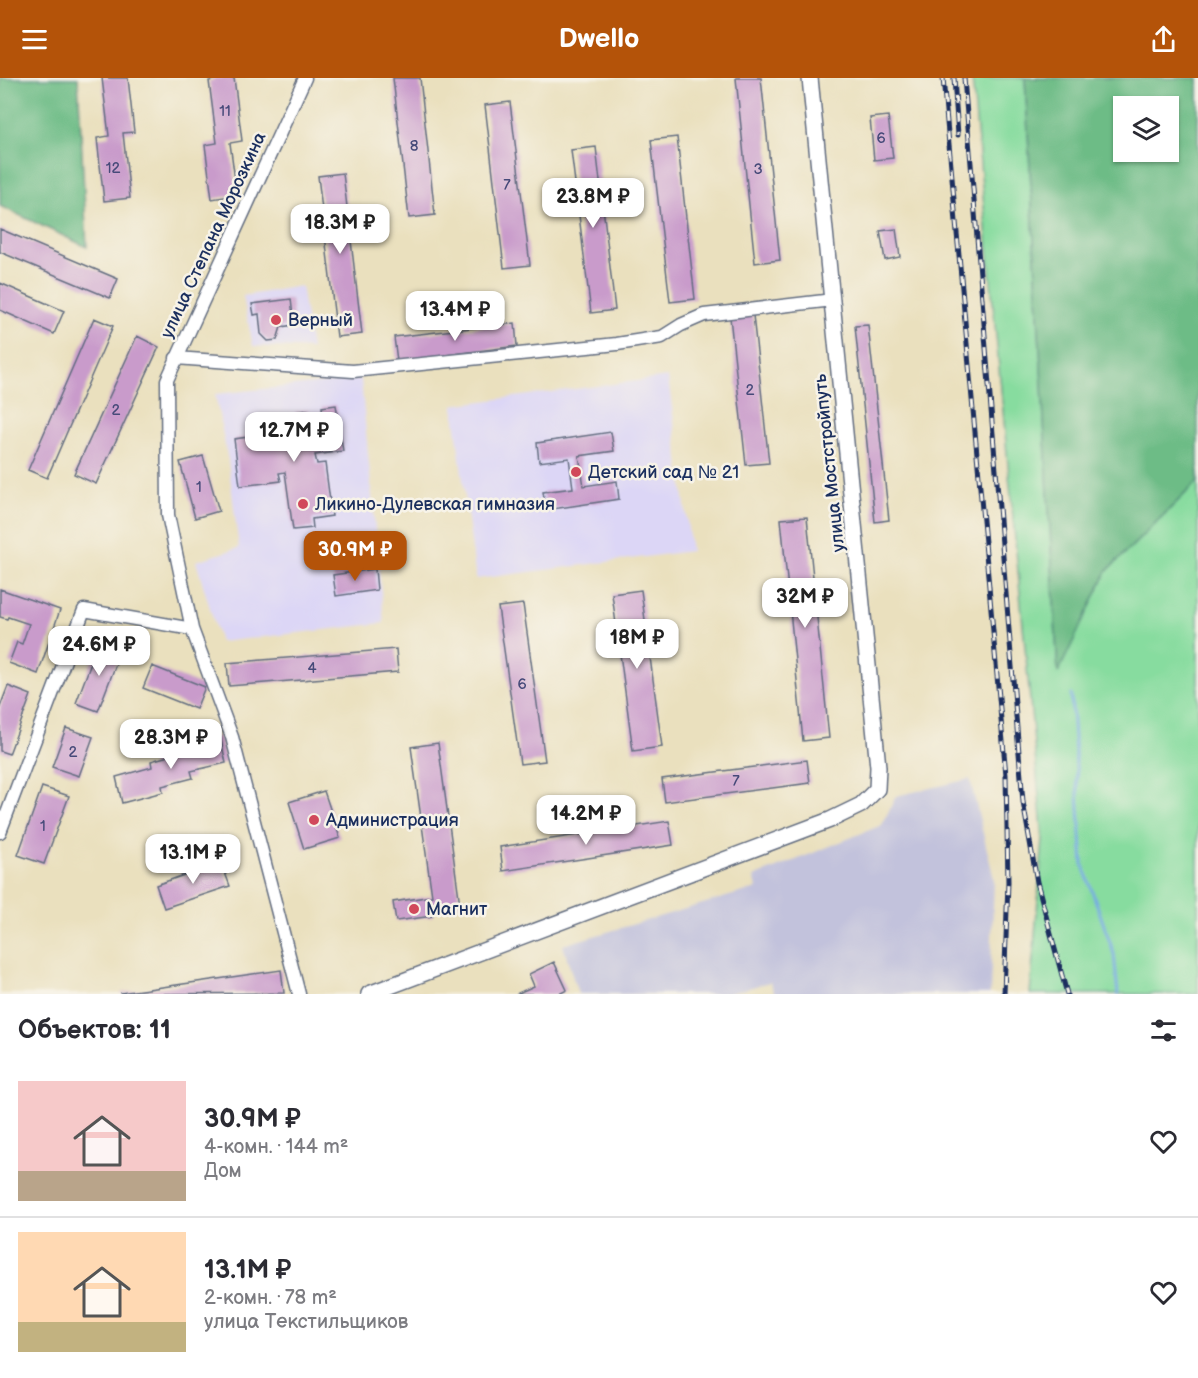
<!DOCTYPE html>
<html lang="ru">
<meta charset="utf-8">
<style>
:root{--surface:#fff;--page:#f2f2f3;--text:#2b2b33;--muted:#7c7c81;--line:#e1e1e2;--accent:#b45309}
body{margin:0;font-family:"Balsamiq Sans",sans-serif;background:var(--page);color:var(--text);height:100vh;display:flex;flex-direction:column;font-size:22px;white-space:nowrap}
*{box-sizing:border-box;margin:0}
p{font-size:20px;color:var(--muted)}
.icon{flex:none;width:33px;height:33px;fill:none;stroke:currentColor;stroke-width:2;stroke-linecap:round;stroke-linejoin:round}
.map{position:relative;height:916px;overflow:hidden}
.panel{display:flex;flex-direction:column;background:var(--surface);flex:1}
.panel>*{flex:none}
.buttons{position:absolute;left:1113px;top:18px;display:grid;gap:12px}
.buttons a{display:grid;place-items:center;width:66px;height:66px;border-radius:0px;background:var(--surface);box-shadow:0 2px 4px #0004;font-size:30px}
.price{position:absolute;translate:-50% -51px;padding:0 14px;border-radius:12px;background:#fff;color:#222;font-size:20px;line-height:39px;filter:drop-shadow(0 2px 3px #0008)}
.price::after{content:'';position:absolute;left:50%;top:36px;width:18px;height:14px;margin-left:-9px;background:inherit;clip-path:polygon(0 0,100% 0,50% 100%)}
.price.selected{background:var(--accent);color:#fff}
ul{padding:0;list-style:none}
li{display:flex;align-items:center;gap:18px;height:150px;padding:0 18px}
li+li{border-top:2px solid var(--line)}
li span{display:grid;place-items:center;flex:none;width:168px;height:120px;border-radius:0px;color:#555}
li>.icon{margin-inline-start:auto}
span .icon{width:72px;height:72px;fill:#fffc;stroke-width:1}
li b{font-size:26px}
h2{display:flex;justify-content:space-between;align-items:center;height:72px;padding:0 18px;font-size:26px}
header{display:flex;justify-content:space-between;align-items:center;height:78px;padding:0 18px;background:var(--accent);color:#fff;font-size:27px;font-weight:600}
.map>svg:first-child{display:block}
.built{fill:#dcd6f6}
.industrial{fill:#c2c2dc}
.green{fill:#87dc9f;stroke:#51867e;stroke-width:1.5}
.forest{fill:#6dbc86;stroke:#447672;stroke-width:1.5;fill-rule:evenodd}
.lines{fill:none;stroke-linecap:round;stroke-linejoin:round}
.stream{stroke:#77aae3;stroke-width:3}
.building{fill:#c99bcb}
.minor-casing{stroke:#636d80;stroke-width:15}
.tertiary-casing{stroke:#636d80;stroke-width:18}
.minor{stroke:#fff;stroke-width:12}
.tertiary{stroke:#fff;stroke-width:15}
.rail-casing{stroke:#1b2f5e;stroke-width:5}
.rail{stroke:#f7f3e8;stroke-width:3;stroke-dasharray:9;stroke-linecap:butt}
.poi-dot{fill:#d1495b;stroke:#f7f3e8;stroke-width:2}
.labels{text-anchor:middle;stroke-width:5;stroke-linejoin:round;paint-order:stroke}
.number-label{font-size:15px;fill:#464a79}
.street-label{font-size:18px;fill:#1b2f5e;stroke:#f7f3e8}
.poi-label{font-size:18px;fill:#1b2f5e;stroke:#f7f3e8;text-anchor:start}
</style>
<header><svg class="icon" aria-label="menu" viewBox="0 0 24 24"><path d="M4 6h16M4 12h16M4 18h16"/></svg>Dwello<svg class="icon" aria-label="share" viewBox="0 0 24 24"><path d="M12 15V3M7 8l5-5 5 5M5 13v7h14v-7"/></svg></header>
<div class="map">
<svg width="1198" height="916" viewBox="0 0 1198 916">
<rect width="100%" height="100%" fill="#f7f3e8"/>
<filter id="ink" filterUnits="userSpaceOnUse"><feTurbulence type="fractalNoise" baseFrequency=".0167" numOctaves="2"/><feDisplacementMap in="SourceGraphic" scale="12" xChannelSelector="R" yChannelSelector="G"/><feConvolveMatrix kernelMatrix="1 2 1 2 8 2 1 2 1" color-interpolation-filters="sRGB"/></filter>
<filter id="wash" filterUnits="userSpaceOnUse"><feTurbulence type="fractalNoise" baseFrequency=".008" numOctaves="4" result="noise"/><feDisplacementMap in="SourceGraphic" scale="24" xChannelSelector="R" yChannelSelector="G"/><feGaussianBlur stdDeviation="1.35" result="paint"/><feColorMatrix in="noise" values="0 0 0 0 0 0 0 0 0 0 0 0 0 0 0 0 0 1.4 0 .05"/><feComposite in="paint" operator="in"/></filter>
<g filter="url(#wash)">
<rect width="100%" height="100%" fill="#eae0be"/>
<path class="built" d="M301 208 311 271 253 268 243 218Z
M668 299 691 473 476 501 453 327Z
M361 301 384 545 220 564 196 483 239 470 228 382 215 316Z"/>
<path class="industrial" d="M970 701 994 801 990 916H775L770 904 727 916H578L563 867 757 810 754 799 882 747 896 718Z"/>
<path class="green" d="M972 0H1025L1058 593 1107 493 1198 403V916H1030L1043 762Z"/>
<path class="forest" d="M0 0H78L87 169 0 128Z
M1025 0H1198V403L1107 493 1058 595ZM1168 28V74H1124V28Z"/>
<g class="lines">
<path class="stream" d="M1071 617 1083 787 1114 876 1118 916"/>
</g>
<g id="blocks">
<path class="building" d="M102 0H128L134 54 123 55 130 120 104 123 97 60 109 58Z
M214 0H234L242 63 230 65 237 117 212 121 205 67 217 65 209 3 214 2Z
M393 0H420L435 137 409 140Z
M736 0H761L780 182 755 185Z
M510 24 530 187 504 190 485 27Z
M888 38 893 80 874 82 870 40Z
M677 59 695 221 670 224 651 62Z
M596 69 615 232 591 235 571 72Z
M343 95 362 256 337 259 318 98Z
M0 151 118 201 110 220 0 174Z
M896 151 900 179 885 182 880 153Z
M0 205 64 233 54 256 0 232Z
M291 221 294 247 281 249 277 262 268 263 261 256 259 236 254 237 252 226Z
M753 237 769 385 746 387 730 239Z
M94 240 113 248 47 400 28 392Z
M515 245 517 268 397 283 394 259Z
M868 247 889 442 875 444 855 248Z
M137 258 159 269 96 406 74 396Z
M336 327 343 373 315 377 317 386 325 385 332 438 312 441 313 450 293 452 285 394 279 395 281 403 240 408 234 361 298 352 295 334 308 332 310 341 323 339 322 329Z
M611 354 614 373 579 378 584 408 617 403 619 421 546 432 543 414 573 410 569 380 539 384 537 365Z
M203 378 219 433 195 440 180 384Z
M807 439 829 660 803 663 781 441Z
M375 491 377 512 336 518 333 497Z
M0 511 60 532 38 596 9 585 17 564 22 566 29 546 8 539 7 541 0 539Z
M641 512 662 669 633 673 612 516Z
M523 526 545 683 520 686 498 529Z
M99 564 121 573 98 633 76 625Z
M396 571 398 594 229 608 227 585Z
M152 588 205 609 196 631 143 610Z
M8 608 31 617 9 676 0 673V629Z
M66 650 93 659 79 698 52 689Z
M220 658 226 685 191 693 193 700 162 708 163 714 122 725 116 699 152 689 151 683 186 673 184 668Z
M438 665 460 827 432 831 433 838 396 843 393 824 432 818 411 669Z
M807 682 810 705 665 724 662 701Z
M42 709 69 718 44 786 18 777Z
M324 713 340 760 304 771 289 724Z
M669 743 673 767 503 793 500 769Z
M221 784 230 808 164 830 156 807Z
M554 884 567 912 559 916H516L534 908 529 896Z
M281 892 284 915 121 916V915Z"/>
</g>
</g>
<g filter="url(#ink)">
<use href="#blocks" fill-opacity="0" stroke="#636d80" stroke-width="1.5"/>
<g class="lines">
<g class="minor-casing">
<path id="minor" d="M176 280 353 293 617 266 662 259 681 247 704 237 833 222
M0 754 84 532 192 551
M299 916 232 659 192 551 168 437 167 302 305 0"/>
</g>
<g class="tertiary-casing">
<path id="tertiary" d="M369 916 830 742 861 727 877 711 878 689 810 0"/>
</g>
<use href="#minor" class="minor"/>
<use href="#tertiary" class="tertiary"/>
<g class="rail-casing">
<path id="rail" d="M943 0 1006 697 1008 804 1004 916
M954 0 958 57
M964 0 1023 724 1037 804 1067 916"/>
</g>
<use href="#rail" class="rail"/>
</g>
</g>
<g class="poi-dot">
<circle cx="276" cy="242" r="6"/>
<circle cx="576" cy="394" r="6"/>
<circle cx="303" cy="426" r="6"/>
<circle cx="314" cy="742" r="6"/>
<circle cx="414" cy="831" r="6"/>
</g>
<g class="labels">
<g class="number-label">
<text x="225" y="38">11</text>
<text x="881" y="65">6</text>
<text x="414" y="73">8</text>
<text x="113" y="95">12</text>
<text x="758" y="96">3</text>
<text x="507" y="112">7</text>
<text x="750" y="317">2</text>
<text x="116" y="337">2</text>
<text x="199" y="414">1</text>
<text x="312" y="595">4</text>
<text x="522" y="611">6</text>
<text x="73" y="679">2</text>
<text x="736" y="708">7</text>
<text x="43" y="753">1</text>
</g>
<g class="street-label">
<text transform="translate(213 157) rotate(-65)" y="6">улица Степана Морозкина</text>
<text transform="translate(829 385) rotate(-96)" y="6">улица Мостстройпуть</text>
</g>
<g class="poi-label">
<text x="288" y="248">Верный</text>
<text x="588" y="400">Детский сад № 21</text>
<text x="315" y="432">Ликино-Дулевская гимназия</text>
<text x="326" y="748">Администрация</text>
<text x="426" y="837">Магнит</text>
</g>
</g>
</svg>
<div class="buttons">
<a><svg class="icon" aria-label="layers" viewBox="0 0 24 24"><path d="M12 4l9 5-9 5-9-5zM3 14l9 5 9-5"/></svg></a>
</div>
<b class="price" style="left:593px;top:151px">23.8M ₽</b>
<b class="price" style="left:340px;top:177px">18.3M ₽</b>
<b class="price" style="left:455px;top:264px">13.4M ₽</b>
<b class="price" style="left:294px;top:385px">12.7M ₽</b>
<b class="price selected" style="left:355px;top:504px">30.9M ₽</b>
<b class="price" style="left:805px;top:551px">32M ₽</b>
<b class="price" style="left:637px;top:592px">18M ₽</b>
<b class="price" style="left:99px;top:599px">24.6M ₽</b>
<b class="price" style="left:171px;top:692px">28.3M ₽</b>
<b class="price" style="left:586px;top:768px">14.2M ₽</b>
<b class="price" style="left:193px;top:807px">13.1M ₽</b>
</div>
<section class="panel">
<h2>Объектов: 11<svg class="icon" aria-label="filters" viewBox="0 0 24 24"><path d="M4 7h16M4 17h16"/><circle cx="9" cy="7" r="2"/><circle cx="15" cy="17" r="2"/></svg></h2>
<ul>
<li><span style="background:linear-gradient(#f6c9c9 75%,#b9a48a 0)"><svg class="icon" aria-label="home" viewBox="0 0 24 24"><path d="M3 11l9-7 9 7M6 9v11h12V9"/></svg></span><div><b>30.9M ₽</b><p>4-комн. · 144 m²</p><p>Дом</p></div><svg class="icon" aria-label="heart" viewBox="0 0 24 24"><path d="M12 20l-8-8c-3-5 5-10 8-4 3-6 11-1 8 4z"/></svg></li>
<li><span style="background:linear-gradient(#ffd9b3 75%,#c2b280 0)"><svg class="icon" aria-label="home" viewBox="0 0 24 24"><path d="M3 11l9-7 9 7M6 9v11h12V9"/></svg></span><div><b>13.1M ₽</b><p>2-комн. · 78 m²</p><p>улица Текстильщиков</p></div><svg class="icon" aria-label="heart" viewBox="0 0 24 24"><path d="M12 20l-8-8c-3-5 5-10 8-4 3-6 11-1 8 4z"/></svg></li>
</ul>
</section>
